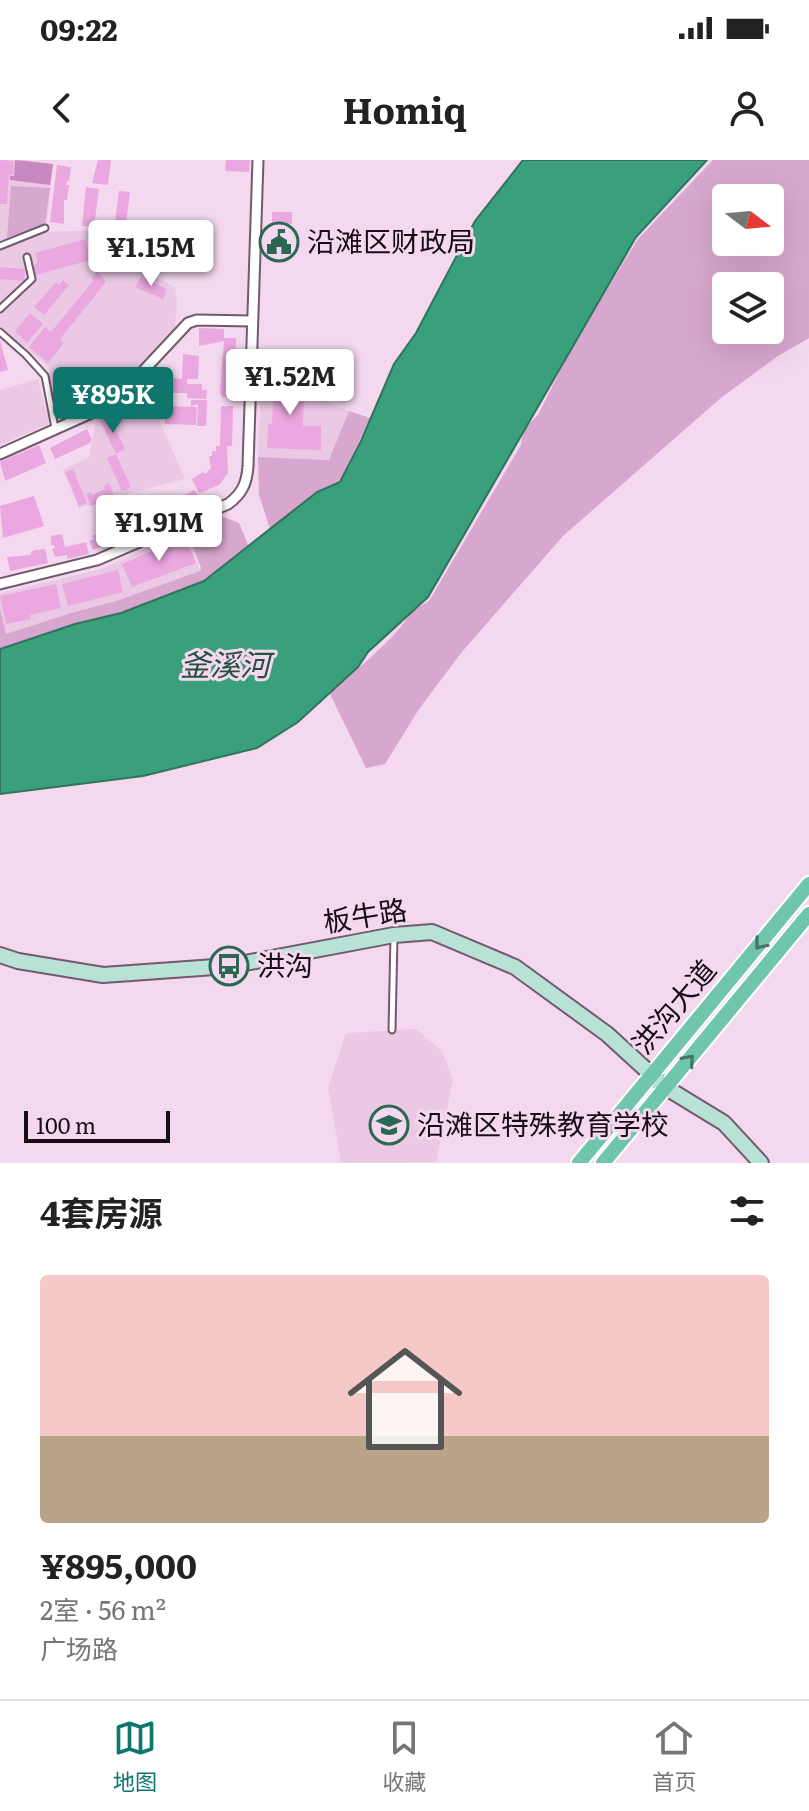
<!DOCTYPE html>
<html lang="zh">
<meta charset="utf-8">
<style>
:root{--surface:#fff;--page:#f6f6f6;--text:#222;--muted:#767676;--line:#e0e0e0;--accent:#0f766e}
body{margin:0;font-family:Literata,"Noto Sans SC",serif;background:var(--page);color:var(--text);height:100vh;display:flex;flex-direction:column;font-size:30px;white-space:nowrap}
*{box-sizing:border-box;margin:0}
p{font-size:26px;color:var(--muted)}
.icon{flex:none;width:44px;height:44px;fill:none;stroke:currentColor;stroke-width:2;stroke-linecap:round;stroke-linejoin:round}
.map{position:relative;height:1003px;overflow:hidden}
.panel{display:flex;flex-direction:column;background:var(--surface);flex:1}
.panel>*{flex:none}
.needle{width:52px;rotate:106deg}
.controls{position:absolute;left:712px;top:24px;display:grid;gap:16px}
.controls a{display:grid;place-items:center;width:72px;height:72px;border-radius:8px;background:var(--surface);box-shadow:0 8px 32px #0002;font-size:40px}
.scale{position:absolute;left:24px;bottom:20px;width:146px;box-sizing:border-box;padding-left:8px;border:4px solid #170e15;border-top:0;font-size:22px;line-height:28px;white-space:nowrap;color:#170e15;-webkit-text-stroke:6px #f4d8ef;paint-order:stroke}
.price{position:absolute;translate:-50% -68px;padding:0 18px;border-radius:8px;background:#fff;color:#222;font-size:26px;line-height:52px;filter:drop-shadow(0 2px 4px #0008)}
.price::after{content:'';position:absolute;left:50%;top:48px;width:24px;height:18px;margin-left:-12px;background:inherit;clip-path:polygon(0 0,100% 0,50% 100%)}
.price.on{background:var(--accent);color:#fff}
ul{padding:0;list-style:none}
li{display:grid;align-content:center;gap:16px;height:424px;padding:0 40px}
li span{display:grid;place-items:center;height:248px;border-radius:8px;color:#555}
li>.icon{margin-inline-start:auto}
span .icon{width:144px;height:144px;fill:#fffc;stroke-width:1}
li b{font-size:34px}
h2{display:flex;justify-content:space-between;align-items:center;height:96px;padding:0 40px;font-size:34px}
.status{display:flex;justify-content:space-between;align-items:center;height:56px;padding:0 40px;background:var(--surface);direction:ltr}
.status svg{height:22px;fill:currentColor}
header{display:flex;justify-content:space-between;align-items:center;height:104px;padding:0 40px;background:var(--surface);font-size:36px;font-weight:700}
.tabs{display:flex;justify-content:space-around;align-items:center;height:112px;border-top:2px solid var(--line);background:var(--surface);font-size:22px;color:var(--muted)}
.tabs a{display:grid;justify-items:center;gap:4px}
.tabs .on{color:var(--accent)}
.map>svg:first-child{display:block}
.built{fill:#ebc9e5}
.green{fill:#d8a7cf;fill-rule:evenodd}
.forest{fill:#ca88c0}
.water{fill:#3a9f7b;stroke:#30745c;stroke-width:2}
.building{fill:#eba7e0}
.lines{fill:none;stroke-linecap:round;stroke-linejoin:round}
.service-casing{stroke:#725a6e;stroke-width:9}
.minor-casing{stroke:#725a6e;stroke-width:13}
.secondary-casing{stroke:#725a6e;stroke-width:18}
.primary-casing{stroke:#fff;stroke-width:18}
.service{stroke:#fff;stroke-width:5}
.minor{stroke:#fff;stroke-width:9}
.secondary{stroke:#b8e2d6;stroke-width:14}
.primary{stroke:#70c5ad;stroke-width:14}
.oneway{stroke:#487369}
.labels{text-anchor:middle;stroke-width:6;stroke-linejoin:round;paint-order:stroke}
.poi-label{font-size:28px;fill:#170e15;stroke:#f4d8ef;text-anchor:start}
.street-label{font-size:28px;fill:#170e15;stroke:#f4d8ef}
.water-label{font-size:30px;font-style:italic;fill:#244e3e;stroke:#f4d8ef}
</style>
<div class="status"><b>09:22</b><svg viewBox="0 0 49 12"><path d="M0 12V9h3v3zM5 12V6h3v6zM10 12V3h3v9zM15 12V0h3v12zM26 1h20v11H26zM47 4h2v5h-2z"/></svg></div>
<header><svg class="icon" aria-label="back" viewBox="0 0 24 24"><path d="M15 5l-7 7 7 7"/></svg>Homiq<svg class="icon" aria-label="person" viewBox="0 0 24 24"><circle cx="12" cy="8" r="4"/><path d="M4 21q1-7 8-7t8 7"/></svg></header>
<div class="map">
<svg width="809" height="1003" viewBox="0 0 809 1003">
<rect width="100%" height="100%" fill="#f4d8ef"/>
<path class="built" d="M0 0H26L53 4 46 72 102 70V81L96 82 98 108 127 106 142 110 175 127 177 143 175 169 112 238 60 259 48 206 7 174 3 168 0 169Z
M262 189 315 191 314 236 349 251 329 300 258 297Z
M148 212 155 228 147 232 185 319 133 332 105 345 101 342 79 348 63 310 89 297 97 257 121 242Z
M38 219 49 264 0 285V230Z
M187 371 200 411 116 441 71 453 6 474 0 449V433L101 409Z
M416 869 442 891 453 920 436 1002 341 1003 328 928 346 873Z"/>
<path class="green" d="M713 0H809V178L778 196 722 237 563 376 461 493 419 549 385 604 366 608 330 534C347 517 404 472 409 453L429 441 521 285 523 270 538 255 576 179 638 79ZM726 38H770V82H726ZM726 126H770V170H726Z
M11 26 50 28 45 64 7 78Z
M349 251 370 258 340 322 317 332 270 369 259 335 258 297 329 300Z
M221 356 239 363 249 387 205 421 121 453 75 464 0 489V449L6 474 71 453 116 441 200 411 201 408 187 371Z"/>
<path class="forest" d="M15 0 53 4 50 25 10 20V16H14Z"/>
<path class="water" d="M523 0H707L636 77 428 437 368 492 358 507 298 562 257 588 143 616 0 634V489L75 464 121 453 204 421 317 332 340 322 361 281 394 204 416 173 475 61Z"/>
<path class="building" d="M0 0 14 1 13 15 9 14 7 44H0Z
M98 0H111L108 25 92 23Z
M226 0H250L249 12 225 11Z
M57 5 71 7 69 21H67L66 25H69L67 40H64V64L50 62Z
M86 27 99 29 94 67 82 66Z
M119 31 130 32 125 71 114 70Z
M272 52H292V64H286L285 101 272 100Z
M85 79 91 100 36 115 33 105 38 103 35 93Z
M0 107 25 109 24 121 0 119Z
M97 111 106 122 60 179 64 183 48 203 29 187 45 167 51 172 94 120 92 118Z
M141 117 165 128 166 131 163 139 135 127Z
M63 120 69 125 44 155 34 147 56 122 59 125Z
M30 153 43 164 27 183 15 171Z
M199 168 224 169V178H236L234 237H222L220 232 224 181 199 186Z
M0 180 8 210 0 212Z
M183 194 199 196 198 219H187V224H202V230H207L206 239 187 238V233H163L164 217 182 219Z
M270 216 304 217 303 266H321V290L267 288 268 264H272L273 241H269Z
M191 240H207L206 266H197L198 244 191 246Z
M165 246 197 247 196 265 165 264Z
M221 246H233L232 286H227L228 313 219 325 199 333 192 319 203 312 205 314 211 308 209 296H212V291H216V286H220Z
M109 256 125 289 116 294 100 260Z
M87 269 92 280 90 283 55 299 50 288Z
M39 285 46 303 5 321 0 302Z
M116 294 131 327 122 331 107 298Z
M73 309 87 343 79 346 65 312Z
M109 323 114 335 91 346 86 334 91 332 92 335 105 329 104 326Z
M195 330 201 342 161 361 155 348Z
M139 335 149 357 147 363 143 364 144 367 93 390 89 381 94 379 92 376 99 373 100 376 111 371 109 368 116 365 117 368 129 363 128 360 133 357 135 360 137 359 135 353 132 354 131 351 134 350 132 346 129 348 128 344 130 342 129 339Z
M34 336 44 366 3 378 0 346Z
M62 374 65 387 86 382 89 394 67 399V395L55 397 52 389 55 388 54 385H51V376Z
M186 379 196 403 132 427 122 404 174 381 176 383Z
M45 389 48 403 10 411 7 397 31 395V392L35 390Z
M118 410 123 432 68 446 62 424Z
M56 424 61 448 30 455 31 459 6 464 0 436Z"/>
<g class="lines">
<g class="service-casing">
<path id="service" d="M0 86 45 68
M0 149 32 119 27 97
M0 172 26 195 45 216 55 268
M392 870 394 776"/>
</g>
<g class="minor-casing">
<path id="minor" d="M0 294 107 246 118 238 188 163 197 160 252 161
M0 424 97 400 228 344C242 334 247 323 248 306L258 0"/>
</g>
<g class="secondary-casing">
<path id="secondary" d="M0 795 18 801 103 815 229 806 394 775 432 772 515 807 607 874 665 927 724 963 761 1003"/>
</g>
<g class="primary-casing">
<path id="primary" d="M579 1003 809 724
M603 1003 809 754"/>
</g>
<use href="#service" class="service"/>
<use href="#minor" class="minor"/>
<use href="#secondary" class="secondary"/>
<use href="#primary" class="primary"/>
</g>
<defs><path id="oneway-chevron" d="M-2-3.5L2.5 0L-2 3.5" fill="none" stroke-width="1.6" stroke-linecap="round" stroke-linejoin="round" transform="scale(2)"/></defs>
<g class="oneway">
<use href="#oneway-chevron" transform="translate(760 784) rotate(129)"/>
<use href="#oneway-chevron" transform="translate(689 900) rotate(-49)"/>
</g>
<defs>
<g id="civic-ring" transform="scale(2)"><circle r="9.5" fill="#f4d8ef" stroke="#2c6751" stroke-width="1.5"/><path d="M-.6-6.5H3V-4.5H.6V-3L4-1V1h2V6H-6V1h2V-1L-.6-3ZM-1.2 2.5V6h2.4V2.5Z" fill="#2c6751"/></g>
<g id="bus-ring" transform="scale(2)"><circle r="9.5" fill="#f4d8ef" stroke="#2c6751" stroke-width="1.5"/><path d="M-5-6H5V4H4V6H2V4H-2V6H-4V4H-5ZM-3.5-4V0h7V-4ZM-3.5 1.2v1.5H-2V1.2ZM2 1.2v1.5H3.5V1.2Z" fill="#2c6751"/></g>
<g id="school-ring" transform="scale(2)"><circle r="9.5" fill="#f4d8ef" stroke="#2c6751" stroke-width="1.5"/><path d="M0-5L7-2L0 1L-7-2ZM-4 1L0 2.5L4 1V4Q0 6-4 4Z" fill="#2c6751"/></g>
</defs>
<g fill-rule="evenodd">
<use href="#civic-ring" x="279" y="82"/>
<use href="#bus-ring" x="229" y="806"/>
<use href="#school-ring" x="389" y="965"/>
</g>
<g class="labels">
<g class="poi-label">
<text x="307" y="92">沿滩区财政局</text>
<text x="257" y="816">洪沟</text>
<text x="417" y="975">沿滩区特殊教育学校</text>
</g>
<g class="street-label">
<text transform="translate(365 756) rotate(-9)" y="10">板牛路</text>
<text transform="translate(674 847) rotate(-50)" y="10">洪沟大道</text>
</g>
<g class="water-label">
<text x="225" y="516">釜溪河</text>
</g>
</g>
</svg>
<div class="controls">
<a><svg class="needle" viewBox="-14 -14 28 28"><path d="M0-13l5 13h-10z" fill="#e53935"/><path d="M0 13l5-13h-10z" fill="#767676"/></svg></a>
<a><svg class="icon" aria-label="layers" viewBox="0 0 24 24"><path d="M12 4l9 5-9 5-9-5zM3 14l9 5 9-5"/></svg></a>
</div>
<div class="scale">100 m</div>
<b class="price" style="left:151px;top:128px">¥1.15M</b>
<b class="price" style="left:290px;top:257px">¥1.52M</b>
<b class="price on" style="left:113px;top:275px">¥895K</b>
<b class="price" style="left:159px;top:403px">¥1.91M</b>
</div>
<section class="panel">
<h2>4套房源<svg class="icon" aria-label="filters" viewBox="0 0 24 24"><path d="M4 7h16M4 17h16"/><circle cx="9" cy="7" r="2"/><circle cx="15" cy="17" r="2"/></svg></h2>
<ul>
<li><span style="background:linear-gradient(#f6c9c9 65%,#b9a48a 0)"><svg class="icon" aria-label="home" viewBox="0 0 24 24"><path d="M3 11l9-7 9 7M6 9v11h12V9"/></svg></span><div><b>¥895,000</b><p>2室 · 56 m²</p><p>广场路</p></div></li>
</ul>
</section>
<nav class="tabs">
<a class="on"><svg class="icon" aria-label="map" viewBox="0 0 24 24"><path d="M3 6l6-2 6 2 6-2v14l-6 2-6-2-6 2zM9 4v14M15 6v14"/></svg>地图</a>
<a><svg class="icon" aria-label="saved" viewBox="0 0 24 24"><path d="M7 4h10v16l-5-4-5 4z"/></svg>收藏</a>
<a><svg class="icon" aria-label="home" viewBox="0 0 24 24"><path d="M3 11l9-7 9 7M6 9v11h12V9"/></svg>首页</a>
</nav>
